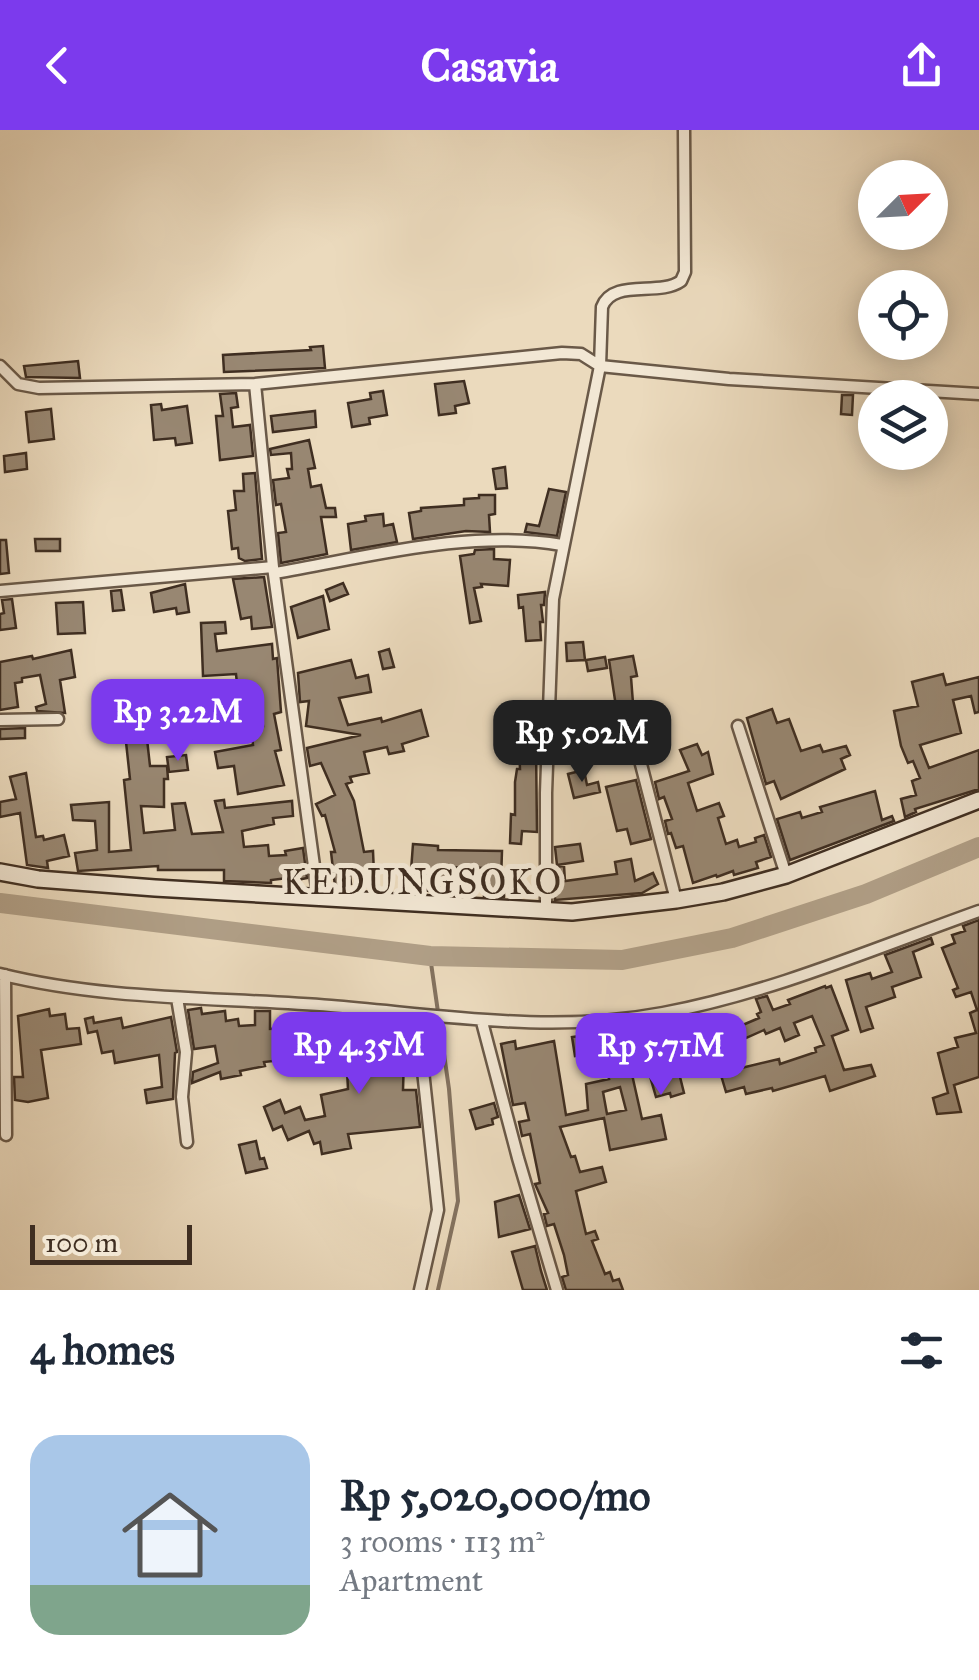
<!DOCTYPE html>
<meta charset="utf-8">
<style>
:root{--surface:#fff;--page:#f2f2f3;--text:#1f2937;--muted:#747a83;--accent:#7c3aed}
body{margin:0;font-family:"IM FELL Great Primer",serif;background:var(--page);color:var(--text);height:100vh;display:flex;flex-direction:column;font-size:38px;white-space:nowrap}
*{box-sizing:border-box;margin:0}
p{font-size:32px;color:var(--muted)}
.icon{flex:none;width:55px;height:55px;fill:none;stroke:currentColor;stroke-width:2;stroke-linecap:round;stroke-linejoin:round}
.map{position:relative;height:1160px;overflow:hidden}
.sheet{display:flex;flex-direction:column;background:var(--surface);flex:1}
.sheet>*{flex:none}
.needle{width:65px;rotate:66deg}
.buttons{position:absolute;left:858px;top:30px;display:grid;gap:20px}
.buttons a{display:grid;place-items:center;width:90px;height:90px;border-radius:50%;background:var(--surface);box-shadow:0 5px 25px #0003;font-size:50px}
.scale{position:absolute;left:30px;bottom:25px;width:162px;box-sizing:border-box;padding-left:10px;border:5px solid #3f2e21;border-top:0;font-size:28px;line-height:35px;white-space:nowrap;color:#3f2e21;-webkit-text-stroke:8px #f2e7d4;paint-order:stroke}
.price{position:absolute;translate:-50% -85px;padding:0 22px;border-radius:20px;background:var(--accent);color:#fff;font-size:32px;line-height:65px;filter:drop-shadow(0 2px 5px #0008)}
.price::after{content:'';position:absolute;left:50%;top:60px;width:30px;height:22px;margin-left:-15px;background:inherit;clip-path:polygon(0 0,100% 0,50% 100%)}
.price.on{background:#222;color:#fff}
ul{padding:0;list-style:none}
li{display:flex;align-items:center;gap:30px;height:250px;padding:0 30px}
li span{display:grid;place-items:center;flex:none;width:280px;height:200px;border-radius:30px;color:#555}
li>.icon{margin-inline-start:auto}
span .icon{width:120px;height:120px;fill:#fffc;stroke-width:1}
li b{font-size:42px}
h2{display:flex;justify-content:space-between;align-items:center;height:120px;padding:0 30px;font-size:42px}
header{display:flex;justify-content:space-between;align-items:center;height:130px;padding:0 30px;background:var(--accent);color:#fff;font-size:45px;font-weight:700}
.map>svg:first-child{display:block}
.lines{fill:none;stroke-linecap:round;stroke-linejoin:round}
.stream{stroke:#83725f;stroke-width:4}
.river{stroke:#b1a088;stroke-width:20}
.building{fill:#988772;stroke:#3f2e21;stroke-width:2.5;fill-rule:evenodd}
.street-casing{stroke:#6a5948;stroke-width:15}
.secondary-casing{stroke:#3f2e21;stroke-width:20}
.street{stroke:#f2e7d4;stroke-width:10}
.secondary{stroke:#f2e7d4;stroke-width:15}
.labels{text-anchor:middle;stroke-width:10;stroke-linejoin:round;paint-order:stroke}
.quarter-label{font-size:35px;letter-spacing:2.5px;fill:#3f2e21;stroke:#f2e7d4}
</style>
<header><svg class="icon" aria-label="back" viewBox="0 0 24 24"><path d="M15 5l-7 7 7 7"/></svg>Casavia<svg class="icon" aria-label="share" viewBox="0 0 24 24"><path d="M12 15V3M7 8l5-5 5 5M5 13v7h14v-7"/></svg></header>
<div class="map">
<svg width="979" height="1160" viewBox="0 0 979 1160">
<rect width="100%" height="100%" fill="#ebdabd"/>
<filter id="stains"><feTurbulence type="fractalNoise" baseFrequency=".002" numOctaves="4"/><feColorMatrix values="0 0 0 0 .2 0 0 0 0 .09 0 0 0 0 .02 0 0 0 .5 -.17"/></filter>
<radialGradient id="worn" r=".72"><stop offset=".6" stop-color="#630" stop-opacity="0"/><stop offset="1" stop-color="#630" stop-opacity=".3"/></radialGradient>
<g class="lines">
<path class="stream" d="M430 826 449 959 458 1071 438 1160"/>
<path class="river" d="M0 773 430 826 622 830 732 808 866 764 979 717"/>
</g>
<path class="building" d="M323 216 325 238 224 242 223 225 311 220 310 217Z
M78 231 80 248 26 247 24 236Z
M464 251 469 273 455 276 456 283 439 285 435 254Z
M383 261 387 285 369 288 370 294 352 297 348 273 371 269 370 263Z
M236 263 238 277 231 278 233 297 250 295 253 326 220 330 216 286H223L220 264Z
M842 265H853L852 285 841 284Z
M161 274 162 280 187 276 192 313 176 315 175 308 154 310 151 275Z
M51 279 54 309 29 312 26 282Z
M315 281 316 297 273 302 271 286Z
M309 310 315 338 308 339 311 357 321 355 326 378H335L336 387H321L327 424 281 433 278 403 286 402 281 374 276 375 273 350 289 348 287 339H292L291 323 271 325 270 319Z
M26 323 27 339 5 342 4 326Z
M505 337 507 358 496 359 493 339Z
M255 343 262 429 245 431 239 428 238 418 232 419 228 381 236 380 234 361H244L243 344Z
M549 359 566 362 557 406 525 402 527 394 539 396Z
M479 365H495V384L489 385 490 402 466 401 413 409 409 383 421 381V378L464 375V369L479 368Z
M383 384 384 396 393 394 397 412 351 420 348 394 366 391 365 386Z
M35 409H60V421H36Z
M0 410H6L9 443 0 444Z
M494 419V429L510 430 508 456 481 454 482 457 474 458 481 491 470 493 460 426 474 424 475 420Z
M264 447 272 497 252 499 251 487 241 489 233 449Z
M343 453 348 464 330 471 326 460Z
M185 454 189 482 177 484 176 478 154 482 151 463Z
M121 460 124 480 113 481 111 461Z
M545 462 544 475H541L543 492H540L541 510 526 511 523 477 519 478 518 465Z
M323 466 329 499 298 508 291 477Z
M12 469 16 498 0 500V484L4 483 2 470Z
M83 472 85 503 58 504 56 473Z
M225 492 226 503 215 504 217 521 272 514 273 529 277 528 281 582 274 584 281 620 275 621 284 655 238 664 234 636 218 638 215 622 253 615 251 597 263 596 260 570 239 572 236 544 203 546 201 493Z
M583 512 585 530 567 531 566 513Z
M389 519 394 537 383 539 379 522Z
M71 520 75 547 60 550 65 583 37 581 36 577 46 574 40 545 22 548V552L15 553 18 577 0 580V532L32 526 33 529Z
M633 526 637 546 631 547 633 573 624 572 618 579 628 623 598 629 593 606 557 612V600L563 598 561 586 586 581 590 597 618 590 609 530Z
M605 527 607 538 588 541 586 530Z
M351 530 356 548 368 545 371 562 339 568 348 595 381 588 382 592 421 580 428 606 402 614 404 621 389 624 387 617 364 622 369 643 350 647 352 652 346 654 354 671 364 722 373 721 374 744H350L351 754 335 756 331 722H335L325 685 322 686 316 674 335 665 321 633 310 636 307 618 361 605 306 596 309 571 300 572 298 543Z
M943 544 946 555 979 547V582L975 583 971 566 953 570 961 603 920 615 929 638 979 620V659L915 679 916 682 905 687 901 669 916 665 912 651 920 648 913 631 908 633 901 616 894 581 918 576 912 552Z
M772 579 777 593 789 589 801 621 820 615 823 622 846 616 850 625 841 629 845 639 781 669 774 651 766 654 747 588Z
M660 582 663 604 656 606 658 612 645 616 637 585Z
M525 596H540L539 616 536 617 537 702 522 701 521 714 510 713 511 684 515 685V652L517 639H520L519 617 525 616Z
M25 598V608L0 609V599Z
M147 609 150 636H167L168 649H164V677L141 676 144 703 175 700 172 674 185 673 192 704 223 702 215 671 224 670 225 678 292 671 293 686 273 688 274 694 242 701 244 717 268 715 269 726 286 725 285 721 303 718 307 748 288 752V748L271 750V753L224 751V740H158V736L78 741 75 723 97 720 95 691 73 690 71 675 109 672V722L131 720 124 650 130 649 126 612Z
M697 614 702 625 708 622 713 644 688 653 697 681 719 673 724 686 718 688 726 714 737 710 739 717 756 712 755 708 764 705 771 727 756 732 758 738 734 745 733 741 717 747 716 745 693 753 683 716 676 718 671 703 668 704 665 691 672 689 664 667 659 669 655 652 689 641 680 620Z
M186 625 188 640 169 642 167 627Z
M584 640 587 655 598 652 600 662 574 668 568 644Z
M26 643 36 707 43 706 44 710 64 705 69 726 47 731 48 738 27 735 20 683 0 687V672L16 669 10 647Z
M636 650 651 709 631 714 627 699 617 701 606 657Z
M875 661 882 690 892 686 894 691 790 730 777 689 800 682 802 688 822 682 820 677Z
M413 714 438 716V720L502 721 501 751 505 752 504 767 484 766 485 738 449 737V764L416 759V754H410Z
M580 714 583 731 557 735 555 717Z
M631 729 635 751 653 743 658 754 642 763 555 770V737L564 736 565 751 617 744 615 732Z
M979 790V947L954 955 961 982 937 984 933 968 948 963 938 923 958 917 955 908 976 903 970 883 977 880 971 862 956 867 953 860 958 858 942 818 955 813 952 805 965 801 963 796Z
M931 808 933 814 913 822 921 847 892 857 895 867 866 877 873 898 861 902 846 850 870 843 872 849 892 842 885 825Z
M825 856 826 858 831 856 848 900 832 906 844 940 871 935 875 946 830 961 825 946 773 961 772 958 746 964 744 957 726 962 715 925 696 931 697 938 679 943 684 963 671 967 670 963 656 967 647 936 631 940 642 989 661 985 666 1009 610 1020 604 988 560 997 571 1027 575 1026 580 1042 602 1037 606 1052 576 1061 586 1104 595 1101 598 1109 592 1111 605 1144 610 1142 613 1151 619 1149 623 1160H566L562 1147 568 1145 564 1125 554 1094 547 1096 544 1084 548 1083 535 1054 540 1053 530 1004 522 1006 519 992 529 990 525 973 513 975 501 914 515 911 516 919 554 911 566 985 588 980 586 954 609 949 600 916 685 890 689 905 721 896 724 903 759 888 757 884 761 882 756 869 767 866 773 880 790 874 788 870ZM812 886 824 915 815 918 816 922 780 934 779 929 737 939 733 934 728 916 764 900 766 904 780 898 785 911 799 905 794 893ZM620 957 626 980 607 984 603 962Z
M201 878 202 884 225 881 226 891 238 889 239 896 255 895V881H270V899L282 898 283 908 313 902 315 913 324 912 326 925 264 932 265 936 240 941 241 945 221 949 220 942 192 953 193 942 218 933 215 916 194 919 188 880Z
M49 879 50 886 65 884 67 899 79 898 81 914 41 920 48 968 28 972 15 970 14 947H23L18 886Z
M93 887 94 893 121 888 123 898 171 887 177 922 175 923 173 969 147 973 145 960 162 957 159 925 115 933 113 921 102 923 97 901 88 903 85 889Z
M345 903H364V911L384 910V907L410 909 409 929 404 928 403 960H416L420 997 348 1004 351 1018 322 1024 320 1012 314 1014 309 1001 288 1010 282 996 273 1000 264 977 280 970 285 983 300 977 305 990 325 986 321 965 348 959Z
M588 905 592 923 575 926 572 907Z
M494 973 498 987 492 989 493 994 476 999 470 980Z
M256 1011 260 1029 264 1028 267 1038 246 1043 239 1015Z
M519 1065 530 1099 499 1107 495 1072Z
M535 1116 541 1141 547 1160H523L512 1122Z"/>
<g class="lines">
<g class="street-casing">
<path id="street" d="M0 236 18 254 39 258 255 254 562 223 581 224 600 236 729 249 979 264
M255 254 273 437 318 765
M275 443C369 427 467 399 562 415
M0 461 273 437
M627 580 676 770
M0 590 58 589
M738 596 786 745
M546 781V663L553 469 600 236 602 177C613 148 659 167 681 151L685 142 684 0
M0 844C108 871 221 867 331 876 441 885 552 904 663 883 771 863 875 818 979 781
M5 845 6 1005
M177 868 186 922 182 967 187 1012
M417 885 438 1080 420 1160
M482 892 518 1028 557 1160"/>
</g>
<g class="secondary-casing">
<path id="secondary" d="M0 742 38 749 155 758 572 782 676 770 723 762 786 745 979 670"/>
</g>
<use href="#street" class="street"/>
<use href="#secondary" class="secondary"/>
</g>
<g class="labels">
<g class="quarter-label">
<text x="423" y="764">KEDUNGSOKO</text>
</g>
</g>
<rect width="100%" height="100%" filter="url(#stains)"/>
<rect width="100%" height="100%" fill="url(#worn)"/>
</svg>
<div class="buttons">
<a><svg class="needle" viewBox="-14 -14 28 28"><path d="M0-13l5 13h-10z" fill="#e53935"/><path d="M0 13l5-13h-10z" fill="#747a83"/></svg></a>
<a><svg class="icon" aria-label="locate" viewBox="0 0 24 24"><circle cx="12" cy="12" r="6"/><path d="M12 2v4M12 18v4M2 12h4M18 12h4"/></svg></a>
<a><svg class="icon" aria-label="layers" viewBox="0 0 24 24"><path d="M12 4l9 5-9 5-9-5zM3 14l9 5 9-5"/></svg></a>
</div>
<div class="scale">100 m</div>
<b class="price" style="left:178px;top:634px">Rp 3.22M</b>
<b class="price on" style="left:582px;top:655px">Rp 5.02M</b>
<b class="price" style="left:359px;top:967px">Rp 4.35M</b>
<b class="price" style="left:661px;top:968px">Rp 5.71M</b>
</div>
<section class="sheet">
<h2>4 homes<svg class="icon" aria-label="filters" viewBox="0 0 24 24"><path d="M4 7h16M4 17h16"/><circle cx="9" cy="7" r="2"/><circle cx="15" cy="17" r="2"/></svg></h2>
<ul>
<li><span style="background:linear-gradient(#a9c7e8 75%,#7fa58c 0)"><svg class="icon" aria-label="home" viewBox="0 0 24 24"><path d="M3 11l9-7 9 7M6 9v11h12V9"/></svg></span><div><b>Rp 5,020,000/mo</b><p>3 rooms · 113 m²</p><p>Apartment</p></div></li>
</ul>
</section>
